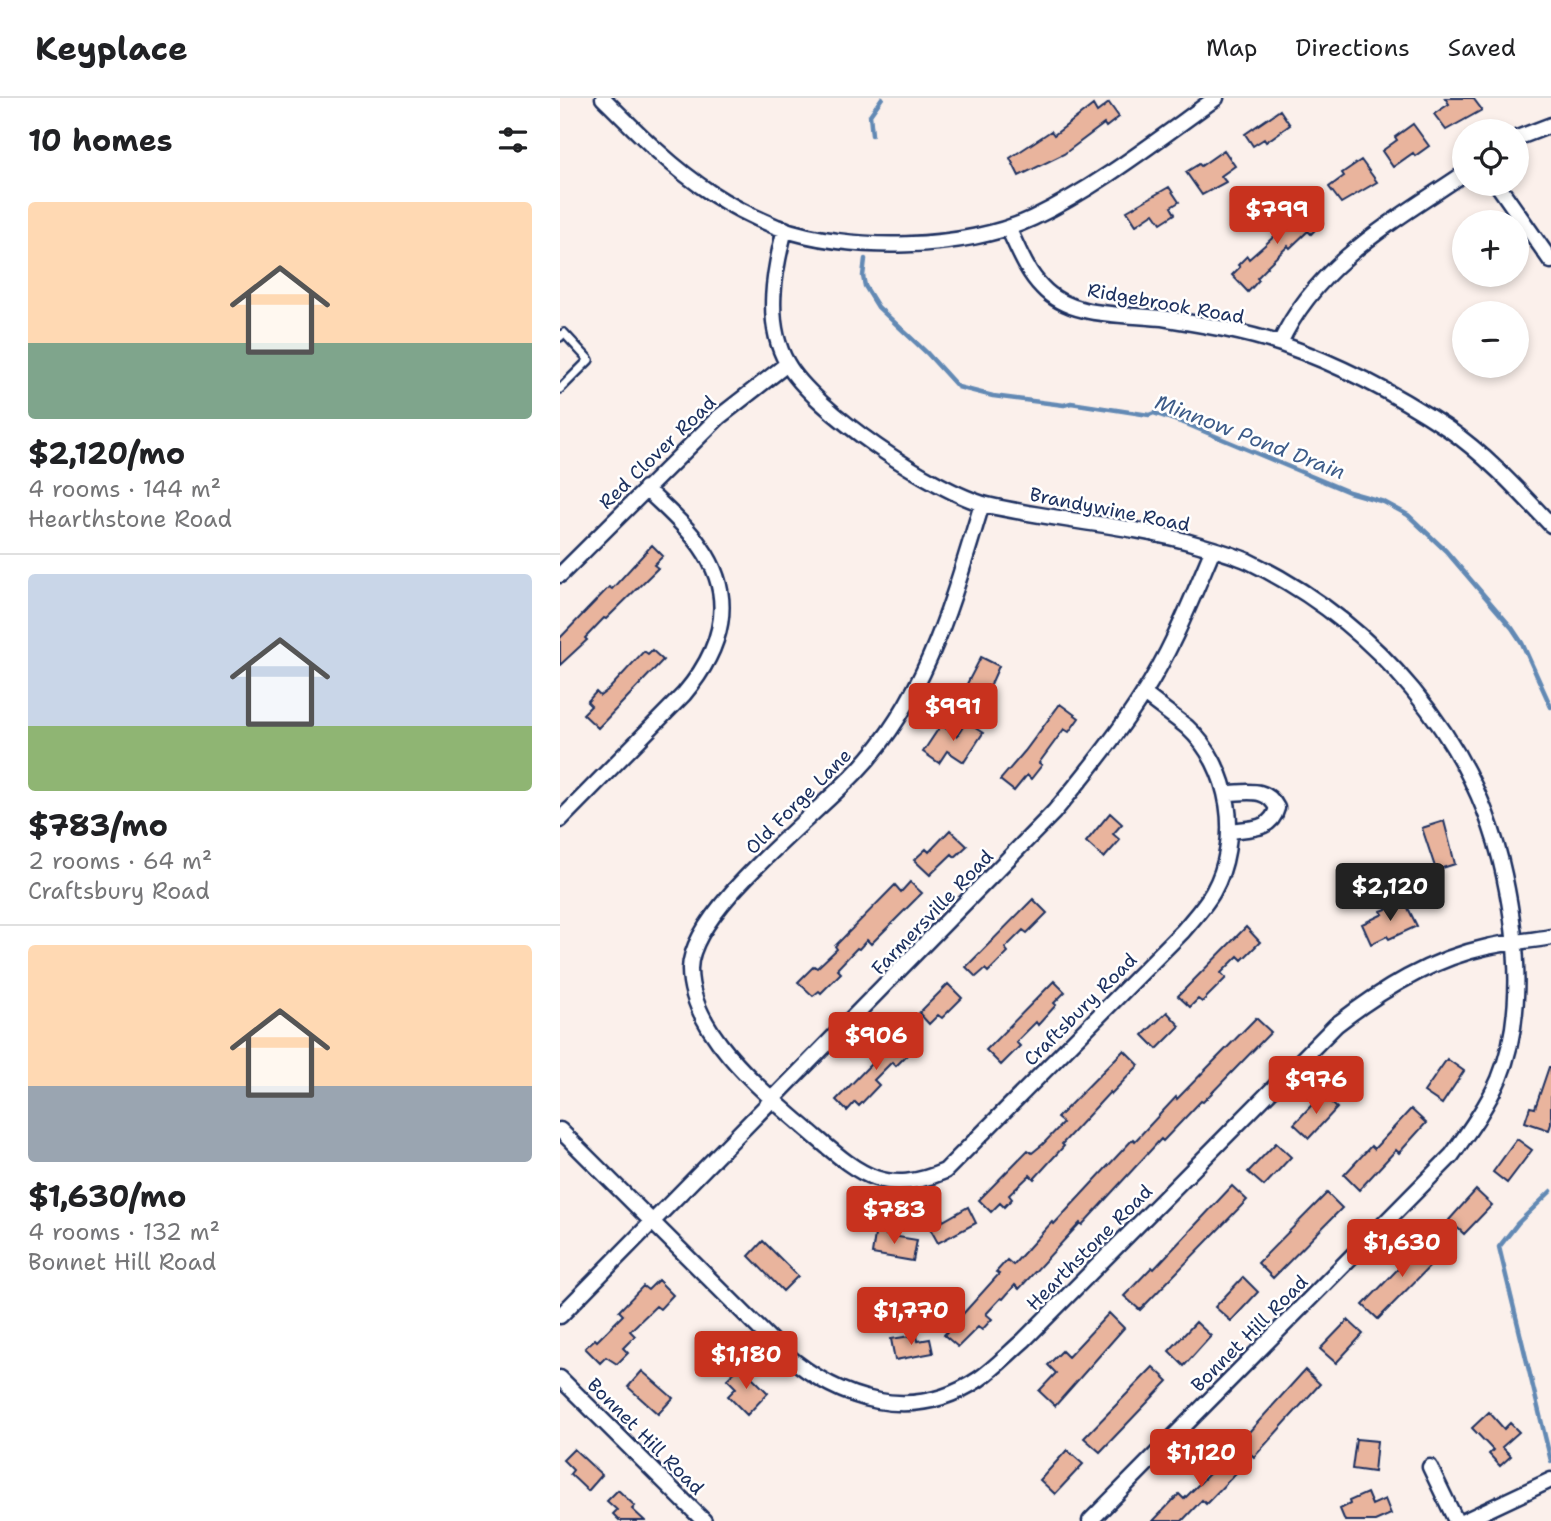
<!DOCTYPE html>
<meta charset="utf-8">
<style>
:root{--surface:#fff;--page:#f6f6f6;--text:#202124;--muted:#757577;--line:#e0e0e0;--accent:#c8321e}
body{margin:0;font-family:"Shantell Sans",sans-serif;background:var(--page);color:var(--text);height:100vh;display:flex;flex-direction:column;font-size:26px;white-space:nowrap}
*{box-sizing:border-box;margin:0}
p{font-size:23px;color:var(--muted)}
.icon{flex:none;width:38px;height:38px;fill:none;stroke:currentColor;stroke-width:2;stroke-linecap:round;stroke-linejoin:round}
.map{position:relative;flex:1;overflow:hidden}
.details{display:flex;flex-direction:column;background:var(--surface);width:560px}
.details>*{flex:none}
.tools{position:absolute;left:892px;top:21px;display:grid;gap:14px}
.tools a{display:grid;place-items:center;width:77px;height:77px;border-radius:50%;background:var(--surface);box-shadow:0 4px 10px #0003;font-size:35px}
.price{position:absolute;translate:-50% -60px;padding:0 16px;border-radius:7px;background:var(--accent);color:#fff;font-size:23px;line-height:46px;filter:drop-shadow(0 2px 4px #0008)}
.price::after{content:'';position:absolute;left:50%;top:42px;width:21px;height:16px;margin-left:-10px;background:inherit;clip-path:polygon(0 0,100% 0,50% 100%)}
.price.on{background:#222;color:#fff}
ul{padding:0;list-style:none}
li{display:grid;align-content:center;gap:14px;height:371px;padding:0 28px}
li+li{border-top:2px solid var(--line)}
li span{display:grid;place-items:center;height:217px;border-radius:7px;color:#555}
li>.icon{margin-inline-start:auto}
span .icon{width:126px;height:126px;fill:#fffc;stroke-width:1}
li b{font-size:30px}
h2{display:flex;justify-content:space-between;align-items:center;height:84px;padding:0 28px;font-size:30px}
header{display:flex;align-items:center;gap:42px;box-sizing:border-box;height:98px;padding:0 35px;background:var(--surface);border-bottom:2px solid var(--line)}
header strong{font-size:33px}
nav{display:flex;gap:38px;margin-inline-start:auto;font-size:24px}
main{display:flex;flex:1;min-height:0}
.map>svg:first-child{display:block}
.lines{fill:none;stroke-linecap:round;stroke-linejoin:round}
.stream{stroke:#6289b4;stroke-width:4.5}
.building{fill:#e9b49d;stroke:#1b2f5e;stroke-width:2}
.service-casing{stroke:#1b2f5e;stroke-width:12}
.minor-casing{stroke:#1b2f5e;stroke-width:19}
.service{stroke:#fff;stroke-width:7}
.minor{stroke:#fff;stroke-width:14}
.labels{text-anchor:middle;stroke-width:5;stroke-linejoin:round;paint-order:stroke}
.street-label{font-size:19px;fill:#1b2f5e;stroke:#fff}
.water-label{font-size:21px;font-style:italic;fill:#3e5c89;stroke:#fff}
</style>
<header>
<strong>Keyplace</strong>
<nav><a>Map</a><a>Directions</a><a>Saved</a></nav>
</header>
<main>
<section class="details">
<h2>10 homes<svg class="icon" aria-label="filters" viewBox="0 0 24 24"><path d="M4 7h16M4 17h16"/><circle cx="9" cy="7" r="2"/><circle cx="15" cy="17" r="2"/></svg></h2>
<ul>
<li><span style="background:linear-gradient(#ffd9b3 65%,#7fa58c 0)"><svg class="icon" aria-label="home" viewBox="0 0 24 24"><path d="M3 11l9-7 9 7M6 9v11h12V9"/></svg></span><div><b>$2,120/mo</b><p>4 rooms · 144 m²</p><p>Hearthstone Road</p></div></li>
<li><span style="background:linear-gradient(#c9d6e8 70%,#8fb573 0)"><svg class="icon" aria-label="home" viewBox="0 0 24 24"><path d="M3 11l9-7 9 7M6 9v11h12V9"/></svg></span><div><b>$783/mo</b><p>2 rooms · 64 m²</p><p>Craftsbury Road</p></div></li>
<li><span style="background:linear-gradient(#ffd9b3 65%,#9aa5b1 0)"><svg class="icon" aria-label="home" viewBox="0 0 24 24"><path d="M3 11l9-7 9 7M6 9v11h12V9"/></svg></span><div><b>$1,630/mo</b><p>4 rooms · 132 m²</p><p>Bonnet Hill Road</p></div></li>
</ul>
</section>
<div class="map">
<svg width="991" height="1423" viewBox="0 0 991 1423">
<rect width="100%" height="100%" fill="#fbf0eb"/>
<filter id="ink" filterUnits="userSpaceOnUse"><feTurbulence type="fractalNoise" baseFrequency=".0143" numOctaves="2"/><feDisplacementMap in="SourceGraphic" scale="14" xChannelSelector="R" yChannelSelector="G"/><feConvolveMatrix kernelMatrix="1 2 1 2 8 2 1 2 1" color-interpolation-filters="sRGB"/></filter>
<g filter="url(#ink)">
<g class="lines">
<path class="stream" d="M312 37 310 17 322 0
M305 161 303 178 305 188 318 209 367 255 398 289 433 298 504 307 511 305 589 317 594 315 624 325 789 394 824 404 848 417 886 453 952 530 962 545 991 609
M991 1093 958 1125 939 1149 991 1363"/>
</g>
<path class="building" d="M885 0H913L922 12 886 32 874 16 889 6Z
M549 5 559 19 546 29 544 26 504 56 459 78 450 60 491 33 494 37 533 7 537 14Z
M720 12 730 27 706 44 704 41 693 48 685 36Z
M853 26 869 48 855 58 853 55 833 69 822 53 837 42 835 39Z
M664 52 675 68 661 78 666 84 642 97 626 74 639 66 641 68Z
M801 62 817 84 781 105 769 89 784 78 782 75Z
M609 89 619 104 611 109 615 116 601 125 594 115 576 127 567 113Z
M744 104 763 124 751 136 748 133 730 150 728 148 707 168 708 169 697 180 699 182 688 194 672 177 680 169 678 167 687 158 689 161 706 146 730 123 727 120Z
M92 447 103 458 94 467 98 470 46 521 44 520 25 540 27 542 0 567V540L49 489 52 491Z
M92 552 103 562 38 630 23 616 31 608 27 604 36 594 40 598 49 591 84 553 88 556Z
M421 559 439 568 425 600 419 597 413 610 398 603Z
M500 606 519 620 509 634 504 631 479 665 482 667 471 681 467 677 454 693 440 682 465 653Z
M406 624 423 635 404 664 387 653 379 665 363 654 381 627 397 638Z
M550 715 562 726 553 736 560 742 544 760 526 744Z
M884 723 895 766 876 772 862 730Z
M390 732 407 748 395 759 392 756 370 777 354 762 366 751 369 754Z
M350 784 362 795 311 846 307 842 299 851 297 850 277 871 281 875 261 895 259 893 253 898 238 884 254 868 257 870 277 851 275 848 335 787 341 794Z
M473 801 487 815 467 835 463 832 445 850 448 854 428 874 425 871 416 879 406 869Z
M845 804 857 828 829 841 827 838 811 846 802 826 823 816 821 813Z
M686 829 700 844 682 862 678 858 661 875 666 880 642 904 638 901 630 909 618 898Z
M494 883 505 894 494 905 496 907 478 927 476 924 456 944 460 948 441 967 426 952Z
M388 886 402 900 382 920 378 917 369 926 359 915Z
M607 914 620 928 597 951 583 937Z
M696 920 711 934 643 1004 641 1003 603 1043 601 1041 522 1127 520 1125 459 1191 455 1187 443 1201 441 1200 426 1216 432 1221 422 1232 418 1229 398 1249 384 1237 439 1176 436 1174 447 1162 453 1167 492 1124 494 1126 573 1041 575 1043 616 999 617 1001Z
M342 934 356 948 336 968 332 964 314 982 319 987 299 1008 295 1004 287 1013 276 1002Z
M564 952 579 967 551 996 550 994 502 1046 504 1048 474 1081 470 1077 449 1097 452 1101 444 1109 440 1105 431 1114 419 1102 468 1052 472 1055 483 1046 503 1025 497 1020Z
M887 961 904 973 882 1006 864 994Z
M989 969H991V1026L989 1032 965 1024 970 1009 975 1010Z
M762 996 777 1010 749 1040 734 1026Z
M851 1011 866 1025 839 1055 836 1052 799 1092 784 1077 811 1048 814 1051Z
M957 1041 972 1052 947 1085 933 1074Z
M716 1045 731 1059 704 1088 688 1074Z
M672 1088 687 1102 580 1212 564 1198 592 1169 594 1171Z
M916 1092 932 1107 904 1136 889 1122Z
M767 1095 782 1110 713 1180 698 1165Z
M408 1109 416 1125 378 1145 367 1125 381 1118 383 1123Z
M316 1130 327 1132 326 1137 357 1142 353 1163 312 1156Z
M866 1142 882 1156 818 1221 803 1207Z
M203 1143 238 1178 223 1193 189 1158Z
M683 1179 698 1194 671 1223 655 1209Z
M98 1182 113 1197 100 1211 96 1208 70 1233 75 1238 63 1250 68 1255 57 1266 46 1259 40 1265 25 1250 35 1241 37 1243 63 1217 59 1213 83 1188 88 1192Z
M549 1215 564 1230 495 1308 479 1293 496 1275 488 1267 502 1253 508 1259Z
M788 1222 803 1236 776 1265 760 1251Z
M636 1224 651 1238 624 1268 609 1253Z
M357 1237 358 1243 370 1241 373 1255 335 1262 331 1241Z
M181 1268 208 1295 187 1317 168 1298 176 1290 167 1281Z
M593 1269 608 1283 540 1354 524 1340Z
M745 1272 760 1286 694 1359 679 1345Z
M82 1273 113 1300 98 1316 68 1289Z
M929 1314 944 1331 950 1325 959 1334 942 1349 951 1358 940 1368 929 1356 933 1352 912 1330Z
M796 1341 817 1343 814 1374 792 1371Z
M657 1350 679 1372 646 1406 642 1402 622 1423H593L619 1396 624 1401 653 1372 643 1363Z
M14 1351 42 1377 28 1393 10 1376 13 1372 3 1362Z
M507 1352 523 1366 495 1396 480 1382Z
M58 1392 75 1408 72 1411 85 1423H60L53 1416 57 1412 47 1403Z
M807 1395 812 1407 825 1401 831 1416 815 1423H785L780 1411 790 1406 789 1403Z"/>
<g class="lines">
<g class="service-casing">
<path id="service" d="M0 239 4 235 29 262 0 291"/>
</g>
<g class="minor-casing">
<path id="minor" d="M43 0C77 34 111 69 151 95 171 108 195 120 217 129 288 155 406 152 473 120 539 88 597 42 656 0
M957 40 991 27
M937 86 991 163
M448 130C458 150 466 173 482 189 512 222 568 215 608 221 645 227 686 234 721 246 778 266 836 296 887 330 925 356 959 393 991 427
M225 131C214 173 204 225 227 265 253 312 375 394 427 407 496 423 567 426 636 446 653 451 672 456 688 463 814 524 915 640 944 777 958 842 965 918 939 981 927 1008 909 1033 892 1057L530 1423
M720 245C757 165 834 123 905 75
M422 406C393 500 368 598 298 672 257 717 131 811 130 871 130 938 211 1000 257 1040 301 1078 327 1098 385 1073L623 833C633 821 645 808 653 794 682 742 671 669 627 629 613 618 598 607 584 596
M0 477 159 319 227 266
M665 695C687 695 706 688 717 710 711 733 690 730 670 733
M0 722 124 596C162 551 177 500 141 449 126 427 104 409 85 390
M0 1032 223 1254C280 1303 352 1326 419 1281 435 1270 449 1255 464 1242L776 927C821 892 871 861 927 849 948 844 970 843 991 839
M0 1218 494 714C525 677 556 639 582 598 612 552 632 500 653 451
M0 1280 144 1423
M870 1369 896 1423
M904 1423 991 1382"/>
</g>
<use href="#service" class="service"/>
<use href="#minor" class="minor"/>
</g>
</g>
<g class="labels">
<g class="street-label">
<text transform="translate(606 205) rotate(10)" y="7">Ridgebrook Road</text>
<text transform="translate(97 354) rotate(-44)" y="7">Red Clover Road</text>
<text transform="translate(550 411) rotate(11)" y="7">Brandywine Road</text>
<text transform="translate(238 703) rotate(-45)" y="7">Old Forge Lane</text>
<text transform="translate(372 814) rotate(-46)" y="7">Farmersville Road</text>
<text transform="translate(520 911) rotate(-45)" y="7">Craftsbury Road</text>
<text transform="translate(529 1149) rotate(-45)" y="7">Hearthstone Road</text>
<text transform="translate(689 1235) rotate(-45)" y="7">Bonnet Hill Road</text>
<text transform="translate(86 1338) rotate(45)" y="7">Bonnet Hill Road</text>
</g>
<g class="water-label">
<text transform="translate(690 339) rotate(21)" y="7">Minnow Pond Drain</text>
</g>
</g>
</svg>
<div class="tools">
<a><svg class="icon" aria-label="locate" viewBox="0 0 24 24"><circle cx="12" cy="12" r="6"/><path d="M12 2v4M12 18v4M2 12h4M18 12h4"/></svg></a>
<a>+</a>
<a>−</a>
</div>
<b class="price" style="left:717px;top:148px">$799</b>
<b class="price" style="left:393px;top:645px">$991</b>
<b class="price on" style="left:830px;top:825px">$2,120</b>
<b class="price" style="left:316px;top:974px">$906</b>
<b class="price" style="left:756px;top:1018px">$976</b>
<b class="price" style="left:334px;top:1148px">$783</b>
<b class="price" style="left:842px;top:1181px">$1,630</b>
<b class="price" style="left:351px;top:1249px">$1,770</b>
<b class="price" style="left:186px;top:1293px">$1,180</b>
<b class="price" style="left:641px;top:1391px">$1,120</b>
</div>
</main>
